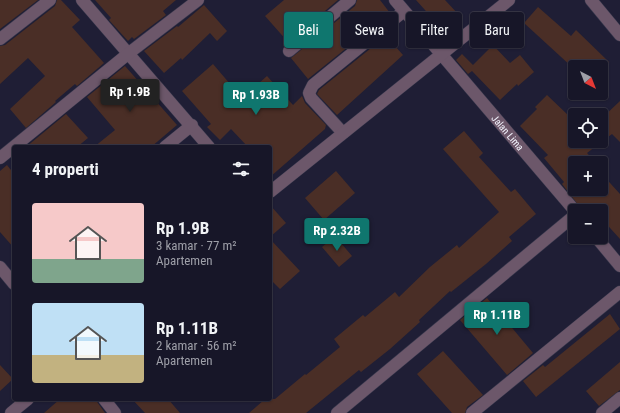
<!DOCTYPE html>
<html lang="id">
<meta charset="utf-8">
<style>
:root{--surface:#171628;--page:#201f30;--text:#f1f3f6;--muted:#9e9fa8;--line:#363545;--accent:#0f766e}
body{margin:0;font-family:"Roboto Condensed",sans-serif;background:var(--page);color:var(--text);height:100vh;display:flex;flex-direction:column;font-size:15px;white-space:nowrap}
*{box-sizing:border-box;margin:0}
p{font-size:13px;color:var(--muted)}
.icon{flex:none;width:22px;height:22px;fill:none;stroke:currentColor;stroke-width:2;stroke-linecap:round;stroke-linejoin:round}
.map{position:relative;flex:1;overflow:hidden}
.side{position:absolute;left:12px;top:145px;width:260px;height:256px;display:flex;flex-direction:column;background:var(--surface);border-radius:4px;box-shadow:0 1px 3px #0004,0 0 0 1px var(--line)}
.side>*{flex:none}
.hud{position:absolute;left:284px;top:12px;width:276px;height:36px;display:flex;gap:8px}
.needle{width:26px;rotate:138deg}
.tools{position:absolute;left:568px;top:60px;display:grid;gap:8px}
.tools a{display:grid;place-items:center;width:40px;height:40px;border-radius:4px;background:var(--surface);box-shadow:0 1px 3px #0004,0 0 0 1px var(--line);font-size:20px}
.price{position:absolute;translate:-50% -34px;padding:0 9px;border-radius:4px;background:var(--accent);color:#fff;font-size:13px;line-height:26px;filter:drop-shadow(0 1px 2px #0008)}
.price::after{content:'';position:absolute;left:50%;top:24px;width:12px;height:9px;margin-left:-6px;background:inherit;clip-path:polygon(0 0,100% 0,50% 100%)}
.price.selected{background:#222;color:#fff}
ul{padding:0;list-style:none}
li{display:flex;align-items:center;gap:12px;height:100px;padding:0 20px}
li span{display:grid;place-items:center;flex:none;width:112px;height:80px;border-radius:4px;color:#555}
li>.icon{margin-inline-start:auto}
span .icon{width:48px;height:48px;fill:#fffc;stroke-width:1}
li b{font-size:17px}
h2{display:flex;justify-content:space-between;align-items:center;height:48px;padding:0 20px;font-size:17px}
.chip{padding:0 14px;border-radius:4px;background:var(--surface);box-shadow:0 1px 3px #0004,0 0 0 1px var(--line);font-size:14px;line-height:36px}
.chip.selected{background:var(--accent);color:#fff}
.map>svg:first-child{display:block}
.building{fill:#4a2e26}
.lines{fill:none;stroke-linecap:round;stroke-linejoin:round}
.minor-casing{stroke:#38384d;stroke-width:13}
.minor{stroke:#6c576a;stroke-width:12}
.labels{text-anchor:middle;stroke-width:3.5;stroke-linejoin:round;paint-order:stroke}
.street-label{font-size:10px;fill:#f3f3fd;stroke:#16152b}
</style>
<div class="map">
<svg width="620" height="413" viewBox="0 0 620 413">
<rect width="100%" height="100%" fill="#1f1e35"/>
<path class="building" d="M0 0H38L0 29Z
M57 0H61L80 20 72 27 104 63 77 86 75 84 55 101 56 102 26 128 10 109 45 76 28 58 0 84V46L5 45 55 6Z
M95 0H176L163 11 166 15 134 39 132 37 128 41 109 20 111 18Z
M284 0H338L288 42 265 16Z
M357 0H380L390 13 308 79 291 58 355 6Z
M416 0H445L459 15 443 30Z
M204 5 227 31 217 41 210 33 182 60 181 58 164 73 144 51 177 26 178 27Z
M538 7 571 36 576 30 609 62 603 67H572L524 23Z
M386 36 403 55 337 115 317 94 319 90Z
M493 45 510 63 520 55 534 72 518 86 517 84 500 100 472 71 468 74 456 60 462 54 473 65Z
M213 64 242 98 267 76 293 105 302 96 305 103 326 125 325 129 270 177V147H248L231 129 220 140 207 127 211 124 182 91Z
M125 66 177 125 151 147H94L115 130 87 97Z
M547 95 569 116 567 117 575 126V141H601V119L620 101V142L612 134 587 153 596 163H575V189H601V173L620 194V239L601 218V211H595L589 204 582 210 562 184 564 182 544 158 548 155 520 126 537 109 535 107Z
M66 114 88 138 77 147H26Z
M464 131 483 153 479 157 511 192 515 189 536 214 509 237 512 241 486 264 451 292 450 291 419 320 420 322 390 349 361 372 359 370 306 413H249L265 399H275L305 374 306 375 340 347 334 339 363 315 365 317 395 292 399 297 430 267 457 245 459 248 499 212 443 149Z
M7 165 14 174V248L0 232V171Z
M336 171 355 193 324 220 305 198Z
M270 205 286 223 270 237Z
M335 236 352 256 339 267 322 247Z
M270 239 300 271 280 289 270 279Z
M487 298 533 353 507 375 460 320Z
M610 314 620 329 536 397 523 381 543 365 545 367Z
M443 351 483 395 467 407 465 413H452L417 374Z
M620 362V390L599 406 586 391Z
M0 365 13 379 0 391Z
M60 399H95L105 413H44Z
M132 399H168L180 413H145Z"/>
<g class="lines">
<g class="minor-casing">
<g id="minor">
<path d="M82 0 209 147"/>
<path id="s1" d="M395 0 575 211"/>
<path d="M591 0 620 35"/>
<path d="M0 39 50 0"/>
<path d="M289 51 350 0"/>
<path d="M343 133 311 98 309 93 313 85 404 11"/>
<path d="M165 147 192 125"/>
<path d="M0 158 129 53 198 0"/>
<path d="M270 192 509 0"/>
<path d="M596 237 620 266"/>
<path d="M0 267 14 284"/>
<path d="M104 399 115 413"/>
<path d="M11 413 28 399"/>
<path d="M337 413 575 215"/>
<path d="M472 413 620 292"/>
<path d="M602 413 620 398"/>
</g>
</g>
<use href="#minor" class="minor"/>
</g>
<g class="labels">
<g class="street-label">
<text dy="4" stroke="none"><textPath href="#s1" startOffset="174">Jalan Lima</textPath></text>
</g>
</g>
</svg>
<div class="tools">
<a><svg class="needle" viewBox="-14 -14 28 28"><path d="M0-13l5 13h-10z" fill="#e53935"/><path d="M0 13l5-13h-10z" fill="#9e9fa8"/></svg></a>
<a><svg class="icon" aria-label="locate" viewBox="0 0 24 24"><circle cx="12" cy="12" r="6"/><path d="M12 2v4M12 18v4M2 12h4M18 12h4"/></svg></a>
<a>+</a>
<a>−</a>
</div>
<b class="price selected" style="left:130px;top:113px">Rp 1.9B</b>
<b class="price" style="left:256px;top:116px">Rp 1.93B</b>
<b class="price" style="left:337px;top:252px">Rp 2.32B</b>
<b class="price" style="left:497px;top:336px">Rp 1.11B</b>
<div class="hud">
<a class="chip selected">Beli</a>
<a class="chip">Sewa</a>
<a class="chip">Filter</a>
<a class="chip">Baru</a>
</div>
<section class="side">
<h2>4 properti<svg class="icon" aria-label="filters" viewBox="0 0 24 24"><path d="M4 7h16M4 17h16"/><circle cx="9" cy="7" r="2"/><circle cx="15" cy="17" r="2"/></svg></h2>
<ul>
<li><span style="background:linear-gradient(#f6c9c9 70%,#7fa58c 0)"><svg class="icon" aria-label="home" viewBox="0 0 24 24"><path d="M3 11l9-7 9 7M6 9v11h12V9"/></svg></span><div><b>Rp 1.9B</b><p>3 kamar · 77 m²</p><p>Apartemen</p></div></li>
<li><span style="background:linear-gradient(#bfe0f5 65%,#c2b280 0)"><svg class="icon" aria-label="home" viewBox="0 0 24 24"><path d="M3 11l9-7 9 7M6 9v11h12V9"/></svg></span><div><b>Rp 1.11B</b><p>2 kamar · 56 m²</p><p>Apartemen</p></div></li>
</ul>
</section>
</div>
